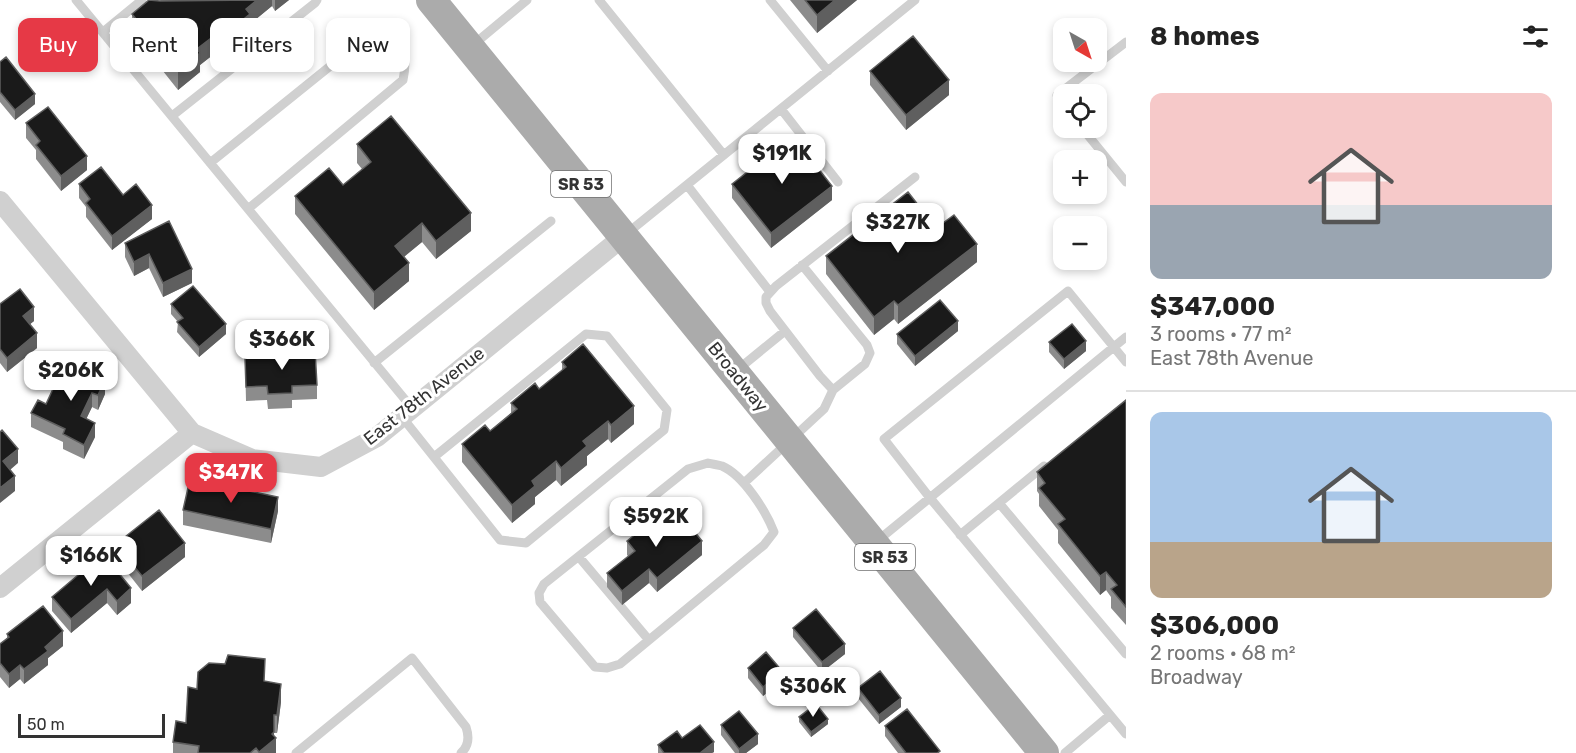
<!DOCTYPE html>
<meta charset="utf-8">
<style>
:root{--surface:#fff;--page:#f2f2f2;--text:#222;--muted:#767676;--line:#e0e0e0;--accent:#e63946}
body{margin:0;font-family:Rubik,sans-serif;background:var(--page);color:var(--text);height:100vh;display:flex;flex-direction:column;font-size:22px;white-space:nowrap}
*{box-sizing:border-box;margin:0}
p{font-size:20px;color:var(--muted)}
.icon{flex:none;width:33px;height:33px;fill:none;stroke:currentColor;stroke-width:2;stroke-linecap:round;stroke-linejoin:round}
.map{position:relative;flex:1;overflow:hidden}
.sheet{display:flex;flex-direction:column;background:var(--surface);width:450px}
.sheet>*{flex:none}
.banner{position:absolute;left:18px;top:18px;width:570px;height:54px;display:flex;gap:12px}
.needle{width:39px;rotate:141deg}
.buttons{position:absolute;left:1053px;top:18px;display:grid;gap:12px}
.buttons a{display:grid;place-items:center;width:54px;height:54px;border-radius:12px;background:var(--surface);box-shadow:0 3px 9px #0003;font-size:30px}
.scale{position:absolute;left:18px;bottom:15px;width:147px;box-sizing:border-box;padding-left:6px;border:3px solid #333;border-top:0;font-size:16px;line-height:21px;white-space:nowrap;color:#333;-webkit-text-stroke:4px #fff;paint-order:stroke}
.price{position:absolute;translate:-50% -51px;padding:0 14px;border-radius:12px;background:#fff;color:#222;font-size:20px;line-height:39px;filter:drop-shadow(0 2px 3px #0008)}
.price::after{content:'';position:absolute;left:50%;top:36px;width:18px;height:14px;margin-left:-9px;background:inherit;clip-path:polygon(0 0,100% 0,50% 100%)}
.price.selected{background:var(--accent);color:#fff}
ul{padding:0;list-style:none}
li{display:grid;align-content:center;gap:12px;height:318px;padding:0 24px}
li+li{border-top:2px solid var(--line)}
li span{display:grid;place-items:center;height:186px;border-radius:12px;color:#555}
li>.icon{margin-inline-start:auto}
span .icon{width:108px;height:108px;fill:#fffc;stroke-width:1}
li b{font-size:26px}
h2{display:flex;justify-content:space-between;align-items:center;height:72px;padding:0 24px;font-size:26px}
.tag{padding:0 21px;border-radius:12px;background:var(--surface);box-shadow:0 3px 9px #0003;font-size:21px;line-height:54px}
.tag.selected{background:var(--accent);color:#fff}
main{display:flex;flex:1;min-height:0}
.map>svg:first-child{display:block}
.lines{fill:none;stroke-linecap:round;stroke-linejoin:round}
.lane{stroke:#d0d0d0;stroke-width:9}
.street{stroke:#d0d0d0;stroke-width:20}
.primary{stroke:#ababab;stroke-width:30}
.wall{fill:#8c8c8c}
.shaded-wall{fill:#5f5f5f}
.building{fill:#1a1a1a;stroke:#5f5f5f;stroke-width:1.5}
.labels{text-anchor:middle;stroke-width:6;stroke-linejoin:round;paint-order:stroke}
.shield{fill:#fff;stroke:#707070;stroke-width:1.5}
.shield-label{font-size:16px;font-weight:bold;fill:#333}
.street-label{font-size:18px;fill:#333;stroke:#fff}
</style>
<main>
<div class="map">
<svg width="1126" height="753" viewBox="0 0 1126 753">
<rect width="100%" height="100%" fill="#fff"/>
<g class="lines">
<path class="lane" d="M76 0 412 408
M599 0 724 155
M770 0 828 71
M103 32 142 0
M473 45 527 0
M1064 104 1057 95 1126 42
M781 109 838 182
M172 116 315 3 317 0
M1082 128 1126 182
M210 163 370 34 388 32C404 51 408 56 403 80L248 209
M687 185 770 292
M625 235 915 0
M802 265 867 345 870 353 865 364 833 390 820 376 770 311 766 303V297L776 286 915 177
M1126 362 1068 291 884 439 930 498 1126 734
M374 363 551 221
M736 371 785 331
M402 417 500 540 526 543 664 430 667 410 607 336 586 334 434 457
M708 463C712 464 718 465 722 466 743 475 766 511 774 532L764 545 620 664 607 668 595 667 540 602 539 593 544 584 688 469Z
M744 483 824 409 833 390
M999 503 1044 466
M960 535 999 503 1126 654
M876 542 1126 337
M579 557 648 639
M296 753 412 658 466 727C469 736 469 746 461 753
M1065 753 1110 715"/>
<path class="street" d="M0 201 192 433
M0 588 192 433 252 459 321 467 377 437 624 236"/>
<path class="primary" d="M431 0 1044 753"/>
</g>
<path class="wall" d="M161 0H289L275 11 272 6 250 24V32L226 51 223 47 200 65V72L178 90 132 32V14Z
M790 0H857L817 33Z
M0 62 35 104 15 120 0 102Z
M870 71 949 95 906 130 870 85Z
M26 123 87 170 61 191 36 159V150L26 138Z
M357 144 471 231 436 259 422 242 404 257 409 281 374 310 295 214V196L343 185 362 169 357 163Z
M79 184 123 195 152 219 112 250 86 217V207L79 198Z
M732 184 832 200 771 248 732 198Z
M169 221 192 283 163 297 149 268 134 276 125 257V243Z
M936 228 977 262 898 324 894 319 874 335 826 274V256Z
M0 304 34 321 30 324 37 348 7 372 0 363Z
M171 304 226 334 199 357 177 332 178 322 171 314Z
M958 331 915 366 897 344V334Z
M1049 342 1086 351 1064 369 1049 352Z
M245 358 317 385V399L292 400V408L268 409 267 400 246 401Z
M66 361 105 394 98 410 92 407 86 419 95 437 84 459 63 449V442L31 427V413L46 404Z
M562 362 634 424 611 443 608 439 587 456V465L561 486 556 480 535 497V504L512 523 462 462V444L490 431 511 413V403L539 389 562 371Z
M1126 400V625L1111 608V597L1106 590 1100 595 1058 543V530L1039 506V494L1037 491V472Z
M183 510 278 511 271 543 183 525Z
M627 541 702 555 657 592 649 583 622 605 607 587V573L628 556 627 555Z
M116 544 185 557 142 591 116 558Z
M103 554 131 603 117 615 107 603 71 633 52 611V597Z
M793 628 845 654 822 672 793 637Z
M7 634 63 646 48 658V665L24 684 20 679 9 688 0 677V644L7 638Z
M748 668 782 681 763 696 748 678Z
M265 681 281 702 277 733H274L276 753H173V742L186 723 197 689Z
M858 688 901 707 879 724 858 698Z
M799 717 828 724 811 737 799 722Z
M721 725 758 744 746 753H735L721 735Z
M885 726 940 753H898L885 736Z
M682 738 714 752 712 753H658V745Z"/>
<path class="shaded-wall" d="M257 0H272V6L250 24V32L226 51V33L246 9Z
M275 0H289L275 11Z
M835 0H857L817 33V15Z
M223 29V47L200 65V72L178 90V71L197 49Z
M949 80V95L906 130V115Z
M35 94V104L15 120V110Z
M87 156V170L61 191V176Z
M832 186V200L771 248V233Z
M152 205V219L112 250V236Z
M471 213V231L436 259V241Z
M422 223V242L395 264V246Z
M977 244V262L898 324V305Z
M149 254V268L134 276V262Z
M409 263V281L374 310V292Z
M192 269V283L163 297V283Z
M894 301V319L874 335V317Z
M34 307V321L23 330V316Z
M958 321V331L915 366V356Z
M226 324V334L199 357V347Z
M37 333V348L7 372V358Z
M1086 341V351L1064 369V359Z
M105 380V394L98 410V395Z
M92 393V407L81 430V416Z
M634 406V424L611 443V425Z
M608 421V439L587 456V465L561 486V468L583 441Z
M95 423V437L84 459V445Z
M18 449V463L3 476V461Z
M556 461V480L535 497V504L512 523V505L532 481Z
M15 476V491L0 503V488Z
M278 497V511L271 543V529Z
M702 541V555L657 592V578Z
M185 543V557L142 591V576Z
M649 569V583L622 605V591Z
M1106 572V590L1100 595V576Z
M131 588V603L117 615V601Z
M107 589V603L71 633V619Z
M63 631V646L48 658V665L24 684V669L45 647Z
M845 644V654L822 672V662Z
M20 665V679L9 688V674Z
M782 671V681L763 696V687Z
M281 684V702L277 733V715Z
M901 698V707L879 724V715Z
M274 715V739L276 738V753H259L272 734Z
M828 719V724L811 737V732Z
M758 734V744L746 753H739V749Z
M714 742V752L712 753H700Z"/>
<path class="building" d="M149 0 160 1 257 0 246 9 250 14 226 33 223 29 197 49 200 53 178 71 132 14Z
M805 0H835L817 15Z
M913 36 949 80 906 115 870 71Z
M6 57 35 94 15 110 0 92V62Z
M48 107 87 156 61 176 36 145 40 141 26 123Z
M391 116 471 213 436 241 422 223 395 246 409 263 374 292 295 196 329 168 343 185 371 162 357 144Z
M793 136 832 186 771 233 732 184Z
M101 167 123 195 136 184 152 205 112 236 86 203 90 199 79 184Z
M908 192 936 228 954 215 977 244 898 305 894 301 874 317 826 256Z
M169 221 192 269 163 283 149 254 134 262 125 243Z
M193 286 226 324 199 347 177 322 183 318 171 304Z
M20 289 34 307 23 316 37 333 7 358 0 349V304Z
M940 300 958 321 915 356 897 334Z
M1072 324 1086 341 1064 359 1049 342Z
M583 344 634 406 611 425 608 421 583 441 587 446 561 468 556 461 532 481 535 486 512 505 462 444 485 425 490 431 517 409 511 403 535 383 539 389 566 367 562 362Z
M315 350 317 385 292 386V393L268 394 267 386 246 387 245 358 270 357V352Z
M66 361 105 380 98 395 92 393 81 416 95 423 84 445 63 434 65 429 31 413 38 400 46 404Z
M1126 400V607L1111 589 1117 585 1106 572 1100 576 1058 524 1065 519 1039 488 1045 483 1037 472Z
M2 430 18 449 3 461 15 476 0 488V432Z
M190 479 278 497 271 529 183 510Z
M672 504 702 541 657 578 649 569 622 591 607 573 635 551 627 541Z
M159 510 185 543 142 576 116 544Z
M103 554 131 588 117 601 107 589 71 619 52 597Z
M43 606 63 631 45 647 48 651 24 669 20 665 9 674 0 663V644L9 637 7 634Z
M816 609 845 644 822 662 793 628Z
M766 652 782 671 763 687 748 668Z
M228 655 265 659 264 681 281 684 277 715H274V732L272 734 276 738 259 752 256 748 250 753H198L199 746 173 742 176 721 186 723 188 687 197 689 198 672 209 663 225 664Z
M880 671 901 698 879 715 858 688Z
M816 704 828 719 811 732 799 717Z
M907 709 940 751 937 753H906L885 726Z
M739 711 758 734 739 749 721 725Z
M700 725 714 742 700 753H664L658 745 677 731 682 738Z"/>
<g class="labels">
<g class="shield">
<rect x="551" y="171" width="60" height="26" rx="4.5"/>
<rect x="855" y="544" width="60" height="26" rx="4.5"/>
</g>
<g class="shield-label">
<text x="581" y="190">SR 53</text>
<text x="885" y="563">SR 53</text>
</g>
<g class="street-label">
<text transform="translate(738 377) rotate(51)" y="6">Broadway</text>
<text transform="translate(424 396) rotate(-38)" y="6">East 78th Avenue</text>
</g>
</g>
</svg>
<div class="buttons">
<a><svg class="needle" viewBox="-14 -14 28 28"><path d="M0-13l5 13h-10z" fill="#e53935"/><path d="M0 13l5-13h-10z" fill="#767676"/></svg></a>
<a><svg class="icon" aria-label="locate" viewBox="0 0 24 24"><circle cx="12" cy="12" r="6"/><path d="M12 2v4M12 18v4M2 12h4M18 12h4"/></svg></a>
<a>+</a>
<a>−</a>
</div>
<div class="scale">50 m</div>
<b class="price" style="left:782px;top:185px">$191K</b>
<b class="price" style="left:898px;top:254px">$327K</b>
<b class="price" style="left:282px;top:371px">$366K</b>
<b class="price" style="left:71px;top:402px">$206K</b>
<b class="price selected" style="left:231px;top:504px">$347K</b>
<b class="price" style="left:656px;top:548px">$592K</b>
<b class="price" style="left:91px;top:587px">$166K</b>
<b class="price" style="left:813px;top:718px">$306K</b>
<div class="banner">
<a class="tag selected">Buy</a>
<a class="tag">Rent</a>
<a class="tag">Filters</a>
<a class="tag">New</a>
</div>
</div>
<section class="sheet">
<h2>8 homes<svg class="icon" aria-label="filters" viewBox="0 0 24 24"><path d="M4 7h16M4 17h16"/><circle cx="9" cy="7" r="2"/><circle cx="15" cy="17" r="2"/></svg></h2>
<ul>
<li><span style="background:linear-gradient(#f6c9c9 60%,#9aa5b1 0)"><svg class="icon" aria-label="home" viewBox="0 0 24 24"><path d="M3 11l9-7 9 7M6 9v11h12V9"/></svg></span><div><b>$347,000</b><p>3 rooms · 77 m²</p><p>East 78th Avenue</p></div></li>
<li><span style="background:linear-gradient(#a9c7e8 70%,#b9a48a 0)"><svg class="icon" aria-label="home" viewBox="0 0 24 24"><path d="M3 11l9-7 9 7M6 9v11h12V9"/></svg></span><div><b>$306,000</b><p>2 rooms · 68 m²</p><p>Broadway</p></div></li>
</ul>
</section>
</main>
